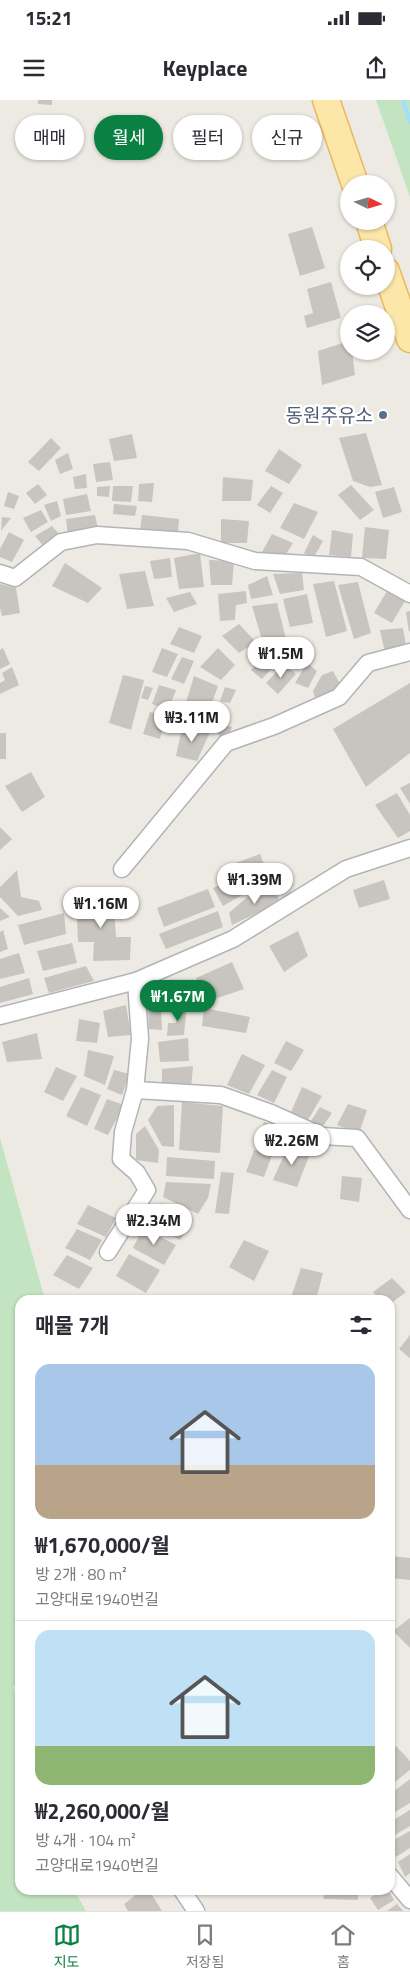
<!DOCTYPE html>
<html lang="ko">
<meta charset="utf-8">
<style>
:root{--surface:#fff;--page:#f2f2f3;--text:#2b2b33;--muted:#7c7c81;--line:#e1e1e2;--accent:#0b8043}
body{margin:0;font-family:"Titillium Web","Noto Sans KR",sans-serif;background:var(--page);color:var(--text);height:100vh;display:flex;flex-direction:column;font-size:19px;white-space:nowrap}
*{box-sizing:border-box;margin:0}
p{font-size:16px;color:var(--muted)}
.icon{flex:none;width:28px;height:28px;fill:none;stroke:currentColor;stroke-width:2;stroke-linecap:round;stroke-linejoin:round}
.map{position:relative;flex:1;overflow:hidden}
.details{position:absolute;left:15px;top:1195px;width:380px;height:600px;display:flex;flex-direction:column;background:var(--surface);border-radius:15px;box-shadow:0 1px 4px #0004}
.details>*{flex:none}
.top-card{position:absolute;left:15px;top:15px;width:380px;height:45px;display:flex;gap:10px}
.needle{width:32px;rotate:95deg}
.controls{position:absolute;left:340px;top:75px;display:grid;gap:10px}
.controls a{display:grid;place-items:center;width:55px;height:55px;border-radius:50%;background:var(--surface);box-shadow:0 1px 4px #0004;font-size:25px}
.price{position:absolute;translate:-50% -42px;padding:0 11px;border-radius:18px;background:#fff;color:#222;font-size:16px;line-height:32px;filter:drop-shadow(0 1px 2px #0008)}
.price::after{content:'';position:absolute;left:50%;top:30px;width:15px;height:11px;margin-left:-8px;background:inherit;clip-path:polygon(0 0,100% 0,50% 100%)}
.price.active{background:var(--accent);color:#fff}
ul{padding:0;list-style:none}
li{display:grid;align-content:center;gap:10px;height:265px;padding:0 20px}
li+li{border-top:1px solid var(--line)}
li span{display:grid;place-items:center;height:155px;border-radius:15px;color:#555}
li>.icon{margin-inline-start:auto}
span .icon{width:90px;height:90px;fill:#fffc;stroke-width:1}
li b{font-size:21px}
h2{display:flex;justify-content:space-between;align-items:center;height:60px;padding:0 20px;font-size:21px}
.tag{padding:0 18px;border-radius:22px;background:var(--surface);box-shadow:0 1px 4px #0004;font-size:18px;line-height:45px}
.tag.active{background:var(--accent);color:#fff}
.status{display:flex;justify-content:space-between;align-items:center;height:35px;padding:0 25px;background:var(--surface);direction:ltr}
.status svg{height:14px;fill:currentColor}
header{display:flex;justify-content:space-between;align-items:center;height:65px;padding:0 20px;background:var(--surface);font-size:22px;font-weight:700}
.dock{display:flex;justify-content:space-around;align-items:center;height:70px;border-top:1px solid var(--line);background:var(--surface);font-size:14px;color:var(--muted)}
.dock a{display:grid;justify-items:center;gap:2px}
.dock .active{color:var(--accent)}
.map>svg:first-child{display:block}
.green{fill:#c3e4c0}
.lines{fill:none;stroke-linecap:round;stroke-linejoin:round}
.stream{stroke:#a4defc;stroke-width:4.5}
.building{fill:#c8c5c0}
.street-casing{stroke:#b1b4b8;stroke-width:19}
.primary-casing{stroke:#ecb75d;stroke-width:29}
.street{stroke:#fff;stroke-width:16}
.primary{stroke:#fce7a9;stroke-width:26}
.service-dot{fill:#5c6f8a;stroke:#fff;stroke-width:2}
.labels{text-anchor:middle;stroke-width:5;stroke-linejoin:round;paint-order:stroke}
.service-label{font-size:19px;fill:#4e5e75;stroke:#fff;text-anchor:end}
</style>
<div class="status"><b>15:21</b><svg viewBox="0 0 49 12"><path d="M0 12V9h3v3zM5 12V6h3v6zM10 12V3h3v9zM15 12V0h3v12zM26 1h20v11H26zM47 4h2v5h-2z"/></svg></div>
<header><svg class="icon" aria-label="menu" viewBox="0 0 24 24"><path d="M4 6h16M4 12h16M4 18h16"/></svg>Keyplace<svg class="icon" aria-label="share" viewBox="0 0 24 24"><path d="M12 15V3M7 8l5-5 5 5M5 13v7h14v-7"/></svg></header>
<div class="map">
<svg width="410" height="1811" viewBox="0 0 410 1811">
<rect width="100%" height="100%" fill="#edeae3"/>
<path class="green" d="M376 0H410V97Z
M0 1038 45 1200H20V1582L13 1586 20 1615V1790H74L86 1811H0Z"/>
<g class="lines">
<path class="stream" d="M403 0 410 22"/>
</g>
<path class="building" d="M38 0H52V5L38 4Z
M312 127 325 168 300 176 288 134Z
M331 182 341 218 307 228 304 216 313 213 307 189Z
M349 241V251H352L355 275 322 285 318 251Z
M366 333 382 385 370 387 353 381 339 338Z
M132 334 137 358 114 361 109 339Z
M51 338 61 348 39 371 28 362Z
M279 349 302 365 289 384 265 371Z
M68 353 73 369 60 374 55 360Z
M110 362 113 380 96 382 93 364Z
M86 374 87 388 75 389 73 377Z
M223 377 253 380 251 401H222Z
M154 383 152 402 138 401 139 384Z
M38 384 47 395 35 404 26 393Z
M351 385 374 410 360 420 338 395Z
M110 386 109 397 97 396V387Z
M113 386H133L131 402 112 401Z
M271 386 283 393 270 413 257 405Z
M394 387 402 412 383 418 375 392Z
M8 392 19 396 14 409 4 406Z
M87 394 91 411 66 415 63 399Z
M57 401 61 416 51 421 44 405Z
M294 403 318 412 304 439 280 428Z
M114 404 137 406 135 416 113 414Z
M41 410 48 422 31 432 23 418Z
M95 415 98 429 68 436 66 419Z
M142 415 179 419 178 434 140 431Z
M2 417 11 418 1 431Z
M221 419 249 421 247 443H221Z
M52 426 60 435 44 447 35 436Z
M365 427 389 430 386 459 362 458Z
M332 430 353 434 351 457 329 455Z
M9 432 24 440 12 462 0 457V449Z
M272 434 293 443 283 459 262 452Z
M313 435 323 441 313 459 304 453Z
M200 453 204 487 179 489 174 458Z
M170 458 172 477 154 479 150 461Z
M209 460 234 461 232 485H211Z
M65 463 102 488 88 503 52 486Z
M145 471 154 506 127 509 119 474Z
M302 473 304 490 280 494 273 474Z
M267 476 273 495 251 499 248 485Z
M334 481 347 531 326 537 313 484Z
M358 482 371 533 354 539 338 485Z
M0 484 16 488 20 513 2 516 0 508Z
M246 491 247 503 236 505 235 520 220 521 218 494Z
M387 491 405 501 392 523 374 513Z
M190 492 197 504 174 512 166 498Z
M307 494 313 523 290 527 283 499Z
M277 503 286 539 263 543 252 506Z
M410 511V531L409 532 406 512Z
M239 524 256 542 239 553 222 536Z
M179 527 202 536 194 553 170 544Z
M403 528 406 546 385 553 380 530Z
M3 548 10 564 0 569V550Z
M162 548 178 554 167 577 152 572Z
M218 548 235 565 221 580 200 567Z
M269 553 279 561 262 579 251 570Z
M182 557 194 561 184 584 171 579Z
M307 563 317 571 308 588 295 583Z
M284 564 296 574 278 594 266 583Z
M12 567 19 585 0 594V583L5 580 2 573Z
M333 571 341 586 316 601 313 591 322 575Z
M123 575 144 580 131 630 109 623Z
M194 576 218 586 206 620 182 616Z
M410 583V653L366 687 333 629Z
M159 585 176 590 168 610 152 604Z
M145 586 153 588 148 600 141 598Z
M225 587 236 590 230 603 220 601Z
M150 612 166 616 160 639 143 634Z
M214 623 232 627 228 638 220 636 213 629Z
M183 624 210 632 197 661 176 656Z
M0 633H6V659H0Z
M31 672 45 697 22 712 5 686Z
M410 683V704L400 688Z
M397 693 410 715V731L398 738 375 705Z
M0 727 12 739 0 750Z
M260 754 270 779 223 806 213 788 237 778 230 765Z
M17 770 21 797 39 801 42 810 18 816 0 797V787Z
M384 780 390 799 359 808 353 790Z
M273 785 280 802 232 825 229 813 246 798Z
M208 789 215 807 164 827 157 808Z
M113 796 116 837H131L130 860 93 861 94 842H78L76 797Z
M0 808 10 817 0 821Z
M218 811 223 827 166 849 159 834Z
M64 813 66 834 24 845 18 825Z
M3 830 8 849 0 852V832Z
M298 831 308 856 284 872 269 846Z
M72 843 77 863 43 871 37 851Z
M19 853 25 873 0 879V859Z
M232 862 244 889 206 902 196 878Z
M86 866 94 881 49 893 44 878Z
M29 878 33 894 0 903V887Z
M173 897V910L161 911 162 930 149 929 148 902Z
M177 903 187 904 184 935 167 936 168 923H176Z
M126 905 131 935 108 937 103 911Z
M204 908 250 917 246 933 202 926Z
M79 919 100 923 97 943 76 941Z
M37 933 42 959 7 962 2 942Z
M188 938 189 961 160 962 158 942Z
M286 941 304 950 291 971 274 963Z
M88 950 114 956 105 985 84 976Z
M242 954 265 965 249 994 227 985Z
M193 966 191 989 162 987V969Z
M56 967 77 976 63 1001 44 992Z
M114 970 130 974 122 995 107 989Z
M272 970 287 977 274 1003 257 995Z
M81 987 101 995 87 1026 66 1016Z
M302 987 322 996 308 1020 291 1012Z
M107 999 124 1005 108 1035 94 1029Z
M182 1002 223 1006 220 1053 179 1050Z
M348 1004 367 1010 359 1033 337 1025Z
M174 1005V1047L162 1046 148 1020 157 1006Z
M320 1007 332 1013 323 1026 311 1021Z
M264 1022 282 1028 274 1049 256 1044Z
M145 1026 159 1050 158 1063 136 1060V1034Z
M289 1044 311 1051 297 1087 273 1080Z
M254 1050 272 1055 264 1077 246 1072Z
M167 1057 215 1061 214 1079 166 1076Z
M221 1072 234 1073 229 1114 215 1113Z
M342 1076 362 1078 359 1102 340 1099Z
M166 1082 211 1084 208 1098 198 1114 163 1097Z
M161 1103 193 1119 180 1140 148 1122Z
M88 1105 116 1118 106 1137 77 1124Z
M143 1128 176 1145 164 1165 133 1148Z
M77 1129 102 1140 90 1160 65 1148Z
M244 1140 269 1151 254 1181 229 1167Z
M129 1154 160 1170 146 1193 116 1176Z
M67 1155 93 1168 79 1189 53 1175Z
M301 1168 323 1173 316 1200H290Z
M392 1178 406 1192 390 1204V1200H380L373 1192Z
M410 1235V1258L399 1249Z
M390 1456 410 1458V1480L390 1478Z
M410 1518V1548L393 1531Z
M396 1646 410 1661V1670L390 1686V1653Z
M410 1679V1703L390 1715V1694Z
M410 1710V1726L390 1738V1722Z
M410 1731V1748L396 1757 390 1742Z
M410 1754V1773L405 1777 398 1762Z
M142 1790H149L162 1811H128L124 1804Z
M326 1790H358V1800L323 1799Z
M382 1790H388L394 1800 378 1810 370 1798Z
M397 1804 403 1811H387Z"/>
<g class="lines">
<g class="street-casing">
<path id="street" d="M0 473 15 478 61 442 97 435 188 441 255 461 361 467 410 494
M122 769 226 643 274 626 339 597 368 563 410 552
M136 881 140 939 135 990 221 995 271 1013 322 1036 357 1038 410 1110
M0 916 136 881 233 839 346 769 410 748
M108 1152 147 1090 137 1073 121 1059 123 1032 135 990
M390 1776 410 1800
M182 1790 196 1811"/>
</g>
<g class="primary-casing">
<path id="primary" d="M326 0 355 84
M369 121 378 149
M386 171 410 239"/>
</g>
<use href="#street" class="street"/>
<use href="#primary" class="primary"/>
</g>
<circle class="service-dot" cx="383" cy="315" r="5"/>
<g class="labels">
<g class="service-label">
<text x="373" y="322">동원주유소</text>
</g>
</g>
</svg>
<div class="controls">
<a><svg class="needle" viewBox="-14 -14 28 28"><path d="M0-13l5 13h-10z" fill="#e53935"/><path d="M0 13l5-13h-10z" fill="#7c7c81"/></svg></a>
<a><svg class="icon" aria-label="locate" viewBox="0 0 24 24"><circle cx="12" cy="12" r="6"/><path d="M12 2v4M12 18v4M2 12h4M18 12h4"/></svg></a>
<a><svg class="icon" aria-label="layers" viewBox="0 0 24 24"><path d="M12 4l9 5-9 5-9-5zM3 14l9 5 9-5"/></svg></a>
</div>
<b class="price" style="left:281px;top:579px">₩1.5M</b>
<b class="price" style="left:192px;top:643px">₩3.11M</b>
<b class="price" style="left:255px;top:805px">₩1.39M</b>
<b class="price" style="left:101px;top:829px">₩1.16M</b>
<b class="price active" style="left:178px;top:922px">₩1.67M</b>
<b class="price" style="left:292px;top:1066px">₩2.26M</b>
<b class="price" style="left:154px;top:1146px">₩2.34M</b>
<div class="top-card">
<a class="tag">매매</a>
<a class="tag active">월세</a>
<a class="tag">필터</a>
<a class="tag">신규</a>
</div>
<section class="details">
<h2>매물 7개<svg class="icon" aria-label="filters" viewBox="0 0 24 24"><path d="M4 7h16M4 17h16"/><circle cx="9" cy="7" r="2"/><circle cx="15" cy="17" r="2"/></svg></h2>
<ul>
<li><span style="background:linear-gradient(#a9c7e8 65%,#b9a48a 0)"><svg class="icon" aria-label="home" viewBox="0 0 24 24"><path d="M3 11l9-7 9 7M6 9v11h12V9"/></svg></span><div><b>₩1,670,000/월</b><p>방 2개 · 80 m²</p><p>고양대로1940번길</p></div></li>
<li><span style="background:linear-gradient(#bfe0f5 75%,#8fb573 0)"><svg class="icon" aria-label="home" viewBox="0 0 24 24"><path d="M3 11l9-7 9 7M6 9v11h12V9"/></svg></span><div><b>₩2,260,000/월</b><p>방 4개 · 104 m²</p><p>고양대로1940번길</p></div></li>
</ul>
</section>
</div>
<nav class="dock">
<a class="active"><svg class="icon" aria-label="map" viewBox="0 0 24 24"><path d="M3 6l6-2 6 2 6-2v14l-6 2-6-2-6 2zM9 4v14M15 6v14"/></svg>지도</a>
<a><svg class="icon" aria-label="saved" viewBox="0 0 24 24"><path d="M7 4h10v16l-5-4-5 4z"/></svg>저장됨</a>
<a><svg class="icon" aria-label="home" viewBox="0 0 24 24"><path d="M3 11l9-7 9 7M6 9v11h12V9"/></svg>홈</a>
</nav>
